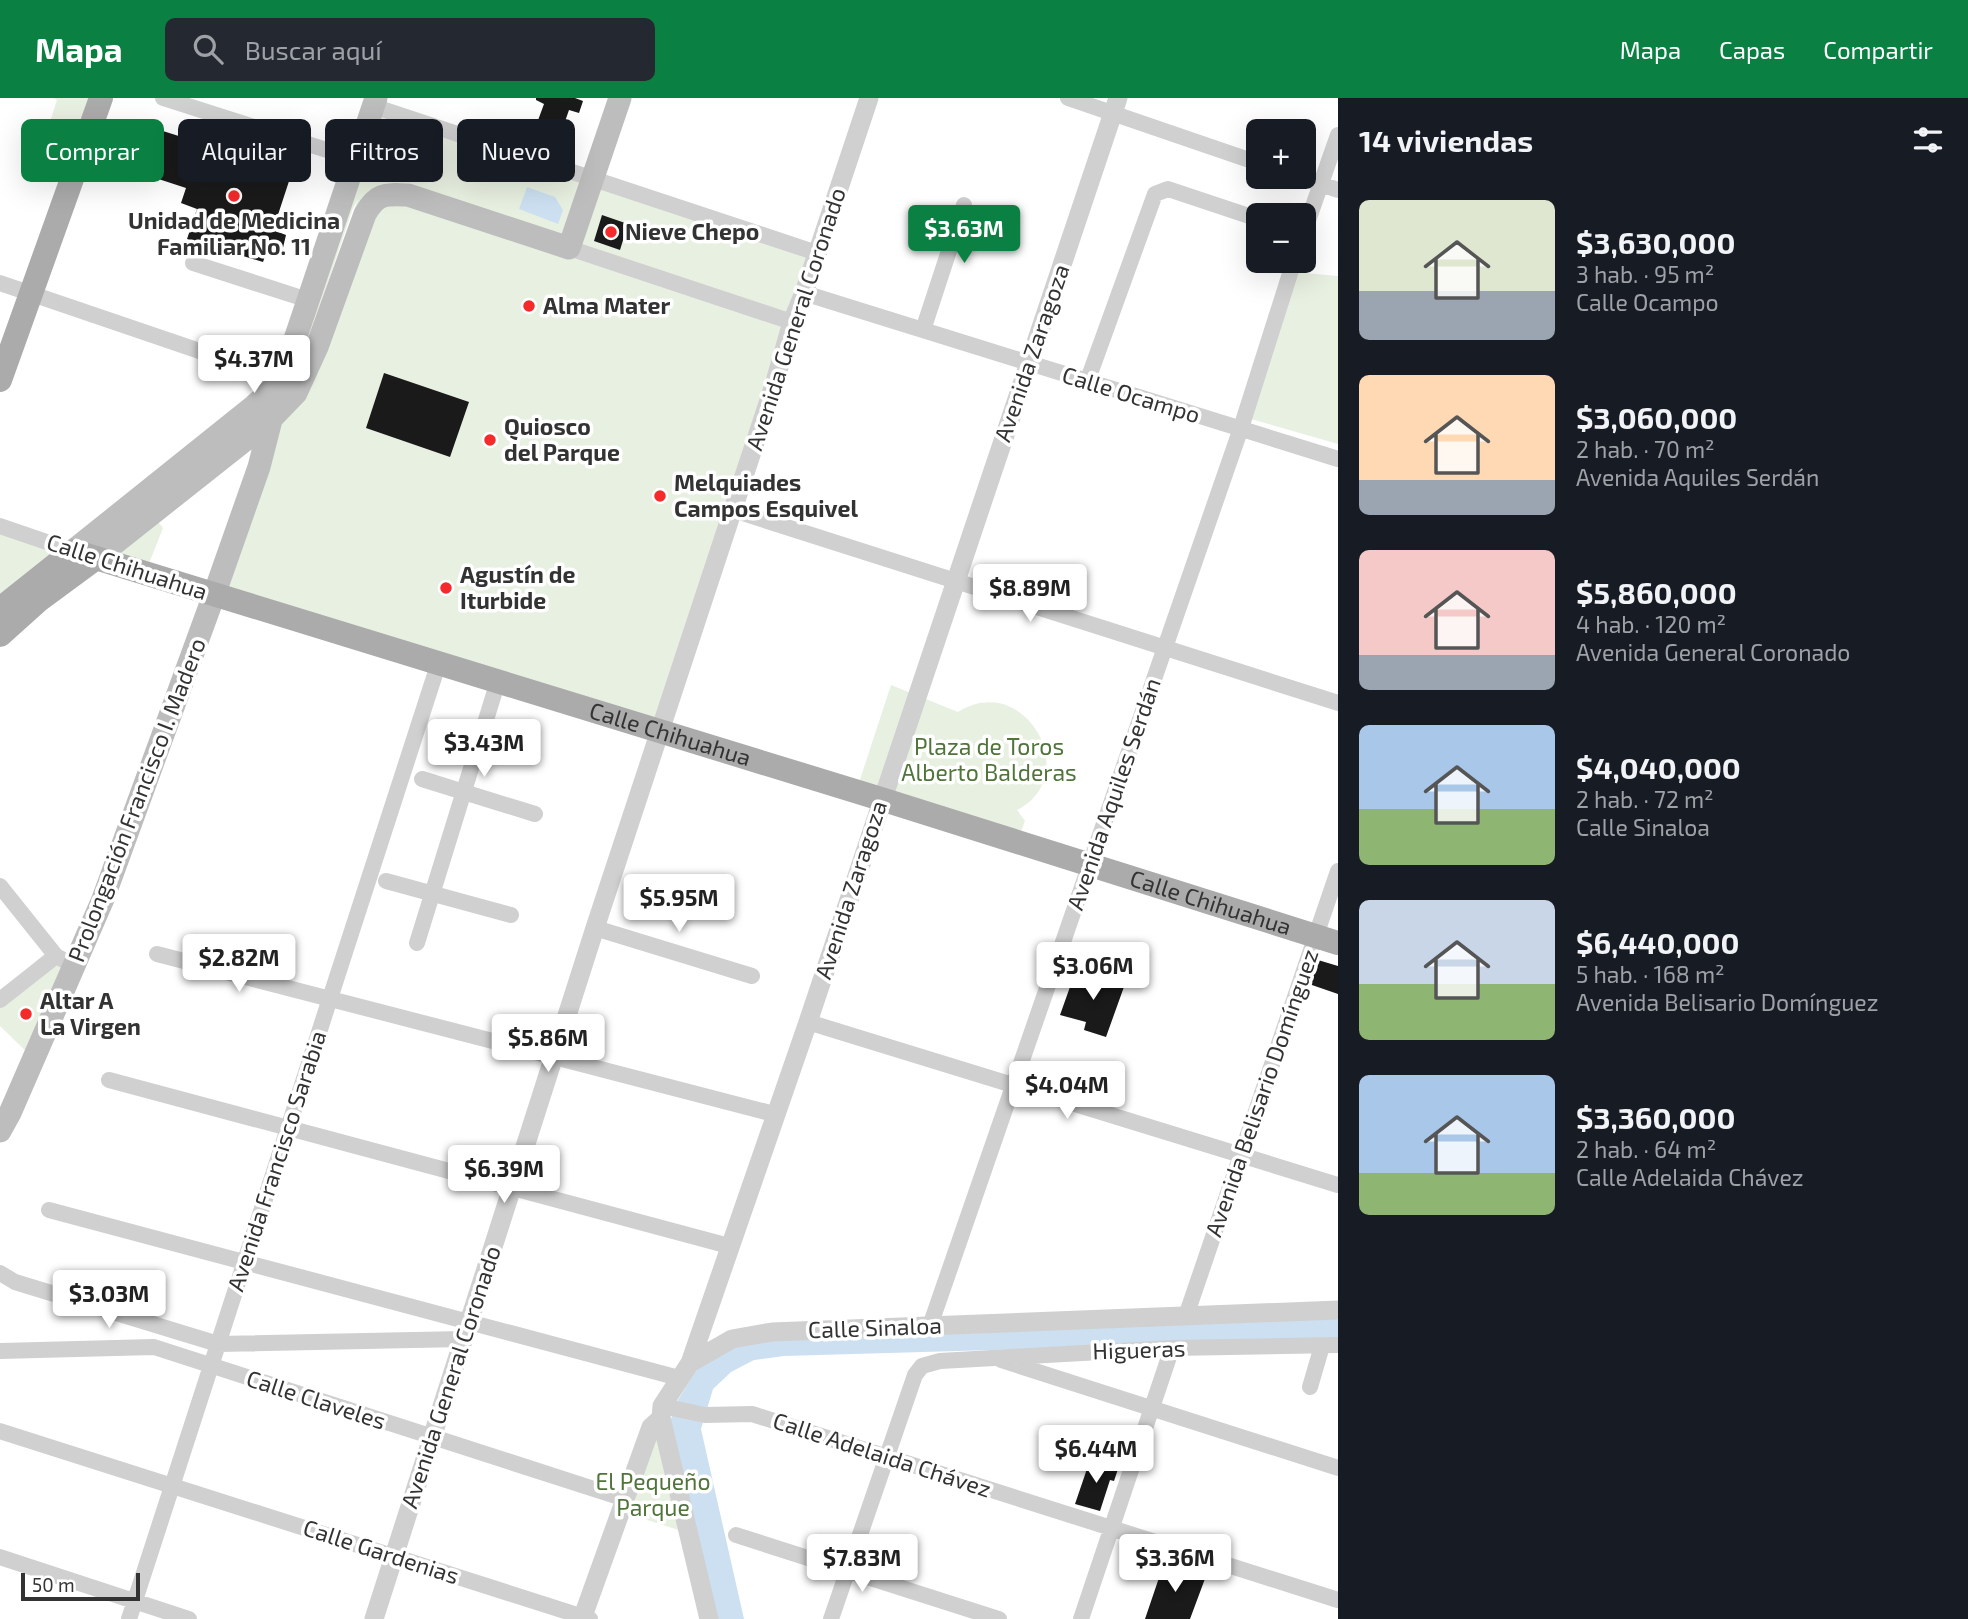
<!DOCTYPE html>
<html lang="es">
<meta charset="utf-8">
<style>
:root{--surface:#171b24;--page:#242831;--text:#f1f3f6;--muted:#9ea1a6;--accent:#0b8043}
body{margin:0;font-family:"Exo 2",sans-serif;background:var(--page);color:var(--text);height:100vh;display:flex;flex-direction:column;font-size:26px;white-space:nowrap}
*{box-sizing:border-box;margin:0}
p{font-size:23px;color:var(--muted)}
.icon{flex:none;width:38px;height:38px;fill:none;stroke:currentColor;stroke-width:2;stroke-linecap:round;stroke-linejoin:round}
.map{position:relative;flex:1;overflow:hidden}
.sheet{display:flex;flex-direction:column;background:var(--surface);width:630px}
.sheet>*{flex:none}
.hud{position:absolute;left:21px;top:21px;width:665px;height:63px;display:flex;gap:14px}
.buttons{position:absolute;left:1246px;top:21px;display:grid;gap:14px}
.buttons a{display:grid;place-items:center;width:70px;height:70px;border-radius:10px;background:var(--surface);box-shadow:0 7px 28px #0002;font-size:35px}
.scale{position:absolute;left:21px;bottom:18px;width:119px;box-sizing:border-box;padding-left:7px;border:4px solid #333;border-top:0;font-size:19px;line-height:24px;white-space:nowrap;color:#333;-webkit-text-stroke:5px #fff;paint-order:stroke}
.price{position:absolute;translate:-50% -60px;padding:0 16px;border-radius:7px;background:#fff;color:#222;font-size:23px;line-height:46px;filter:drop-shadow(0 2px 4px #0008)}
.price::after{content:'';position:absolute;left:50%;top:42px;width:21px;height:16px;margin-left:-10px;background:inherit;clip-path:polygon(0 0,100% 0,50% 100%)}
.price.current{background:var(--accent);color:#fff}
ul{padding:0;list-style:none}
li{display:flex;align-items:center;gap:21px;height:175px;padding:0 21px}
li span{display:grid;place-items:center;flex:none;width:196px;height:140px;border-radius:10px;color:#555}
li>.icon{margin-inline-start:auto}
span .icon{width:84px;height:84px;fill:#fffc;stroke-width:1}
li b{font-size:30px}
h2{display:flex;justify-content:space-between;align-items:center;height:84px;padding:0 21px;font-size:30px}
.chip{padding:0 24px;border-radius:10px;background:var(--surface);box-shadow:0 7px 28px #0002;font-size:24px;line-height:63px}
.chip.current{background:var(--accent);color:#fff}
header{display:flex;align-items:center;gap:42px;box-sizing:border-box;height:98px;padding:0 35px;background:var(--accent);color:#fff}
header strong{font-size:33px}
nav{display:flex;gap:38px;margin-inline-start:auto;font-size:24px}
.search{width:490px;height:63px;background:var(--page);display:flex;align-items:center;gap:18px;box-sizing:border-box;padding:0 24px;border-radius:10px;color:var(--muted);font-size:26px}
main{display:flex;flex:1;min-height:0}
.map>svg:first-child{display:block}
.green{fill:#e8f0e1}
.water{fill:#cce0f1}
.building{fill:#1a1a1a}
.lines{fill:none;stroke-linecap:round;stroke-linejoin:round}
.minor{stroke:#d0d0d0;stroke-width:16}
.tertiary{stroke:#d0d0d0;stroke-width:19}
.secondary{stroke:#bdbdbd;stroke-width:23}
.primary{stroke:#ababab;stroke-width:24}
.poi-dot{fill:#f52a2b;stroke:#fff;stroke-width:2.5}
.labels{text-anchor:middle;stroke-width:7;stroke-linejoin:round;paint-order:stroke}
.poi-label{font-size:23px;font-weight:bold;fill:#333;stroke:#fff;text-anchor:start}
.street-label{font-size:23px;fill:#333;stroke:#fff}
.park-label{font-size:23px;fill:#51743b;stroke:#fff}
</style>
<header>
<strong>Mapa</strong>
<div class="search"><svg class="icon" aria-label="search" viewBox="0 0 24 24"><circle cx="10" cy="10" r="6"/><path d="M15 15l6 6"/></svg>Buscar aquí</div>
<nav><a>Mapa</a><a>Capas</a><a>Compartir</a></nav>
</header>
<main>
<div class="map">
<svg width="1338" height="1521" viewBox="0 0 1338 1521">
<rect width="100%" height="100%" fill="#fff"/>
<path class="green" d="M53 0H100L81 53 45 39 57 2Z
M366 8 812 155 656 635 207 494 316 235 358 101 353 110 304 256 297 254Z
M1293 174 1338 178V346L1244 319Z
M150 413 163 430 146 473 96 456Z
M0 430 69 453 0 508Z
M891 587 958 614C1025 572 1084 678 1017 712L1025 723 1014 752 853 703Z
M49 852 77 868 36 963 0 928V893Z
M659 1320 688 1435 622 1414Z"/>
<path class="water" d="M527 89 555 99 563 112 558 126 519 111Z
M1338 1217V1242L784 1258 754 1262 731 1274 713 1291 701 1331 744 1521H714L670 1324 676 1305 700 1266 750 1241Z"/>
<path class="building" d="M536 0H575L583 3 579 15 569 12 555 52 530 44 544 6 536 2Z
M144 27 292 74 273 132 286 137 282 154 268 150 263 164 187 141 197 111 181 105 186 90 131 72Z
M602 117 628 126 620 152 594 143Z
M384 275 469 304 450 359 366 330Z
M1318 862 1338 868V896L1309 886Z
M1076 872 1125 886 1106 939 1084 932 1086 924 1060 917Z
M1090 1362 1118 1371 1114 1383 1110 1382 1100 1413 1075 1406Z
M1164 1465 1206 1478 1190 1521H1145Z"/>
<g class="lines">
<path class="minor" d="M163 0 355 61
M1068 0 1258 65
M373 8 817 155
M1300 79 1338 92
M1304 134 1338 37
M569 150 792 224
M193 165 308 202
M0 185 267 276 289 289
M804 195 1338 361
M923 232 964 107
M1087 284 1155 96 1168 91 1258 121
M733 412 1338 605
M0 428 73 453
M422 681 535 716
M386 783 511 817
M0 788 56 858 75 868
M595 830 752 878
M417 845 498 583
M157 856 774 1016
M0 902 56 858
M808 924 1338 1087
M109 982 729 1148
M49 1112 679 1280
M0 1175 15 1184 218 1246 463 1241
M1186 1218 1338 773
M930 1228 1241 330 1294 163
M0 1253 154 1249 625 1401
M1001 1262 1338 1370
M1310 1289 1322 1248
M662 1308 705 1317 752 1316 1338 1502
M0 1333 590 1521
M736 1437 999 1521
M0 1459 189 1521
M129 1521 439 564
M831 1521 915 1277 922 1268 940 1263 1172 1250 1338 1247
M1081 1521 1172 1250"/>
<path class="tertiary" d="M690 1265 808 924 1118 0
M374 1521 595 830 774 287 792 224 804 195 869 0
M582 1521 651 1329 661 1320
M709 1521 661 1320 662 1308 690 1265 732 1241 772 1234 1338 1212"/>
<path class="secondary" d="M73 453 254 308 281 283
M96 460 269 323 296 295 317 249 365 116C377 95 385 96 408 97L569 150 620 0
M0 1033 10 1015 103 801 214 497 259 369 281 283 376 0"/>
<g class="primary">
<path d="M0 282 101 0"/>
<path id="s1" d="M0 511 73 453 881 701 1338 845"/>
<path d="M0 537 39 502 96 460"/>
</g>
</g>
<g class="poi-dot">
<circle cx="234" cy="98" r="7"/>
<circle cx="611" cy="134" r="7"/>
<circle cx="529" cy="208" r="7"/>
<circle cx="490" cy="342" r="7"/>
<circle cx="660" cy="398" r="7"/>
<circle cx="446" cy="490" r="7"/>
<circle cx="26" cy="916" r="7"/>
</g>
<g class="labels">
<g class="poi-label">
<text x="234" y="131" text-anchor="middle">Unidad de Medicina<tspan x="234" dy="26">Familiar No. 11</tspan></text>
<text x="625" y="142">Nieve Chepo</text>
<text x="543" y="216">Alma Mater</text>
<text x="504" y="337">Quiosco<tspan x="504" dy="26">del Parque</tspan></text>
<text x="674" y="393">Melquiades<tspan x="674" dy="26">Campos Esquivel</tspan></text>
<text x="460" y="485">Agustín de<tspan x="460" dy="26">Iturbide</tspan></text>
<text x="40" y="911">Altar A<tspan x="40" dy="26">La Virgen</tspan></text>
</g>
<g class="street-label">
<text transform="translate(796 221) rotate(-72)" y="8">Avenida General Coronado</text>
<text transform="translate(1032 255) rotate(-71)" y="8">Avenida Zaragoza</text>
<text transform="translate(1131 297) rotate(17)" y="8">Calle Ocampo</text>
<text transform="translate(127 469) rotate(18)" y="8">Calle Chihuahua</text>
<text dy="8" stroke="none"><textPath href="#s1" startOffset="718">Calle Chihuahua</textPath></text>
<text transform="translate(1114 696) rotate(-71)" y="8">Avenida Aquiles Serdán</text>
<text transform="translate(137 702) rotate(-69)" y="8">Prolongación Francisco I. Madero</text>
<text transform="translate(851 792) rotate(-72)" y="8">Avenida Zaragoza</text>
<text dy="8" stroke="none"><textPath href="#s1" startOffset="1284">Calle Chihuahua</textPath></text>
<text transform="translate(1262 995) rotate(-71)" y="8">Avenida Belisario Domínguez</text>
<text transform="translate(277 1063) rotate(-72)" y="8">Avenida Francisco Sarabia</text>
<text transform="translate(875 1230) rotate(-2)" y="8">Calle Sinaloa</text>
<text transform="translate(1139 1252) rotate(-2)" y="8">Higueras</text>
<text transform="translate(451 1279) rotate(-72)" y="8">Avenida General Coronado</text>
<text transform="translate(316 1302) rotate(18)" y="8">Calle Claveles</text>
<text transform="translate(882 1357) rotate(18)" y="8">Calle Adelaida Chávez</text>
<text transform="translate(381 1454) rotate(18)" y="8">Calle Gardenias</text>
</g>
<g class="park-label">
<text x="989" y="657">Plaza de Toros<tspan x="989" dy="26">Alberto Balderas</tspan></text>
<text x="653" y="1392">El Pequeño<tspan x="653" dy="26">Parque</tspan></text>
</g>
</g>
</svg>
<div class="buttons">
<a>+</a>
<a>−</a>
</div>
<div class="scale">50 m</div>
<b class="price current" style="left:964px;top:167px">$3.63M</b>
<b class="price" style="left:254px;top:297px">$4.37M</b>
<b class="price" style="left:1030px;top:526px">$8.89M</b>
<b class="price" style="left:484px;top:681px">$3.43M</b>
<b class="price" style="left:679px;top:836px">$5.95M</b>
<b class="price" style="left:239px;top:896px">$2.82M</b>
<b class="price" style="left:1093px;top:904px">$3.06M</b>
<b class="price" style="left:548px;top:976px">$5.86M</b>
<b class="price" style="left:1067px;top:1023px">$4.04M</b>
<b class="price" style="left:504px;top:1107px">$6.39M</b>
<b class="price" style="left:109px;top:1232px">$3.03M</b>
<b class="price" style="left:1096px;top:1387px">$6.44M</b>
<b class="price" style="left:862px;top:1496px">$7.83M</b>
<b class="price" style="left:1175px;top:1496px">$3.36M</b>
<div class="hud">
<a class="chip current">Comprar</a>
<a class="chip">Alquilar</a>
<a class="chip">Filtros</a>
<a class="chip">Nuevo</a>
</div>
</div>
<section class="sheet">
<h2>14 viviendas<svg class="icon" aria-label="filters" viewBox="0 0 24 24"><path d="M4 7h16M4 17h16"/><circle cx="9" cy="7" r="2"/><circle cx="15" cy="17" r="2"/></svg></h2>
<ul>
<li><span style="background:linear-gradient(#dfe7d0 65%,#9aa5b1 0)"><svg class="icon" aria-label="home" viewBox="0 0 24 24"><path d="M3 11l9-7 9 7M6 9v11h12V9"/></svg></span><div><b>$3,630,000</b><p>3 hab. · 95 m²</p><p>Calle Ocampo</p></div></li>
<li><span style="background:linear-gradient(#ffd9b3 75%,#9aa5b1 0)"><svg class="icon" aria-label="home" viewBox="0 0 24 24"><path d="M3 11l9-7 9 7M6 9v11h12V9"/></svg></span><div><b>$3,060,000</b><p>2 hab. · 70 m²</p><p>Avenida Aquiles Serdán</p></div></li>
<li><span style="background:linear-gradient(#f6c9c9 75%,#9aa5b1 0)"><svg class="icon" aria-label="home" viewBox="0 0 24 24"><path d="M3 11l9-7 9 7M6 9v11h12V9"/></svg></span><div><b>$5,860,000</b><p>4 hab. · 120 m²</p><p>Avenida General Coronado</p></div></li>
<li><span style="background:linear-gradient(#a9c7e8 60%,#8fb573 0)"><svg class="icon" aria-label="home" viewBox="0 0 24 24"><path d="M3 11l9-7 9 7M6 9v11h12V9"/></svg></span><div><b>$4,040,000</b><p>2 hab. · 72 m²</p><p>Calle Sinaloa</p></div></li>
<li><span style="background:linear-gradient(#c9d6e8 60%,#8fb573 0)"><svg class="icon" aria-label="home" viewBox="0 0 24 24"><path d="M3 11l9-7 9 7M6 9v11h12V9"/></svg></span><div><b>$6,440,000</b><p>5 hab. · 168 m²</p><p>Avenida Belisario Domínguez</p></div></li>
<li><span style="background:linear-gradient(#a9c7e8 70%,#8fb573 0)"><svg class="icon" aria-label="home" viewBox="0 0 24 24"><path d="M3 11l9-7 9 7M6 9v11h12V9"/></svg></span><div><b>$3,360,000</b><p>2 hab. · 64 m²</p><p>Calle Adelaida Chávez</p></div></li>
</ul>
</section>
</main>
